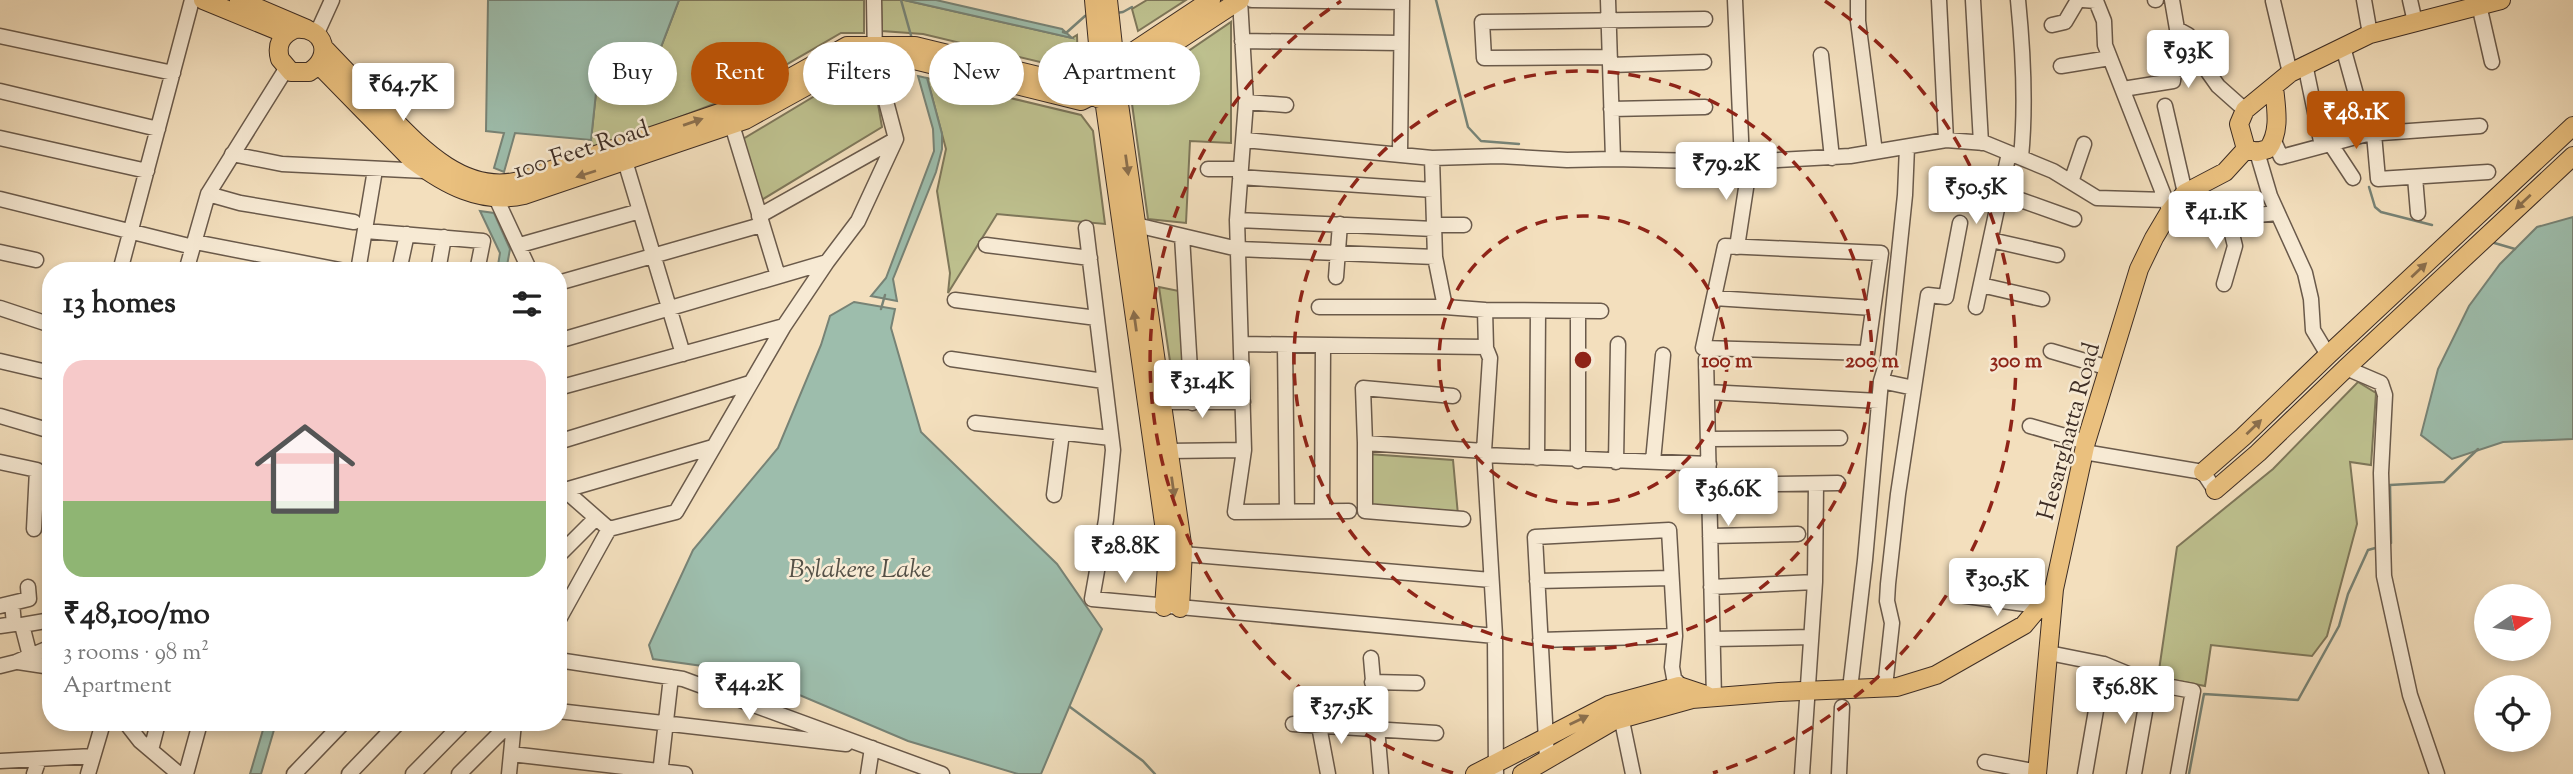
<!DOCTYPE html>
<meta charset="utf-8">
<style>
:root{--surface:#fff;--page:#f2f2f2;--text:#222;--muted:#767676;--line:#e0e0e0;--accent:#b45309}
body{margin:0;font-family:"Sorts Mill Goudy",serif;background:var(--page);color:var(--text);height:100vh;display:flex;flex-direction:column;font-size:26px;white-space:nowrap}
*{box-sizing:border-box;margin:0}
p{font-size:23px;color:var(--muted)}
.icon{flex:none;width:38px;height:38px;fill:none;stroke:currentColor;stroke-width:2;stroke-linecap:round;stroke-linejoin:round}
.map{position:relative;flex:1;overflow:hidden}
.side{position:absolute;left:42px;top:262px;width:525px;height:469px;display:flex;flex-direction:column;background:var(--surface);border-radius:28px;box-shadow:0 4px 10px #0003}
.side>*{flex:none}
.hud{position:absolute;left:588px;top:42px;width:665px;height:63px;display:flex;gap:14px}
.needle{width:46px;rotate:77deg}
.tools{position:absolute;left:2474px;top:584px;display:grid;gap:14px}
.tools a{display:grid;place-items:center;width:77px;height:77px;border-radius:50%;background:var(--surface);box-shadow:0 4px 10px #0003;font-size:35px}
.price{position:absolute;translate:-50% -60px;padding:0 16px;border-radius:7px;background:#fff;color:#222;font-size:23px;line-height:46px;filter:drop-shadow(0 2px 4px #0008)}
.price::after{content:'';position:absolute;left:50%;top:42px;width:21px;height:16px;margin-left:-10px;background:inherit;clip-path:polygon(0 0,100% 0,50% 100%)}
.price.active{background:var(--accent);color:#fff}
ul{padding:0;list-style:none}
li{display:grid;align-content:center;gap:14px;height:371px;padding:0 21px}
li+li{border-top:2px solid var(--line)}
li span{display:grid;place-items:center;height:217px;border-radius:21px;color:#555}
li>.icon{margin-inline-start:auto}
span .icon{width:126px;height:126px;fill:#fffc;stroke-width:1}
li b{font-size:30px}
h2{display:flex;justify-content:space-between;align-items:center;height:84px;padding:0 21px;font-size:30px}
.pill{padding:0 24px;border-radius:32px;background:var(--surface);box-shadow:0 4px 10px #0003;font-size:24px;line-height:63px}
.pill.active{background:var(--accent);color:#fff}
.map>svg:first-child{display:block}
.green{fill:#bec18f;stroke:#7e775a;stroke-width:2}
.water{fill:#9dbdac;stroke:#778376;stroke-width:2}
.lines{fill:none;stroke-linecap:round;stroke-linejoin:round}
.stream{stroke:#778376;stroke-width:2.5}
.minor-casing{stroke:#6a5a4b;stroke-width:17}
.major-casing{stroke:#3d2d25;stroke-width:20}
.minor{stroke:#f7ead4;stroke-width:14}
.major{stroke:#eac07e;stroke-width:18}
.oneway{fill:#8b6f4d}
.ring{fill:none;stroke:#8f2418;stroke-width:3.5;stroke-dasharray:12 9}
.labels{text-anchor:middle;stroke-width:5;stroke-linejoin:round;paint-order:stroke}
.street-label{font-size:24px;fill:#3d2d25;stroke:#f7ead4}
.water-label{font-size:26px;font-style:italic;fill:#555147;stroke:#f7ead4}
.centre{fill:#8f2418;stroke:#f7ead4;stroke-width:3.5}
.ring-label{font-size:21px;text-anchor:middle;font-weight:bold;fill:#8f2418;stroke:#f7ead4;stroke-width:5;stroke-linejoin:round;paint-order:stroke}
</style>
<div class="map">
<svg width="2573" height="774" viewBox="0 0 2573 774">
<rect width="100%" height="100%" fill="#f3dfbd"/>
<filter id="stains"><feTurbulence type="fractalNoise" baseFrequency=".00286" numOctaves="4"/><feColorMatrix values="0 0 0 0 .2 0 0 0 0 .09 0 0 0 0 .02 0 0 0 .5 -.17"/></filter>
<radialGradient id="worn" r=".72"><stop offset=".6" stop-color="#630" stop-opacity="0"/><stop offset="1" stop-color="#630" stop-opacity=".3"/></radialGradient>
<path class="green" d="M679 0H864V33H841L727 99 594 150 591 140 600 55 661 47Z
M881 0H904L1072 38 1077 35 1078 71 923 34 882 31Z
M1147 0H1186L1138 31 1132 9Z
M1231 22V143L1190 141 1186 223 1148 219 1132 104 1133 94 1140 84Z
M853 73 873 75 882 127 760 201 743 139Z
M927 78 1081 115 1093 131 1105 224 997 214 948 293 950 273 937 191 946 149Z
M1159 287 1179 291 1188 395H1175Z
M2358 382 2376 393 2371 465 2350 462 2357 524 2327 636 2312 656 2211 645 2205 686 2158 677 2177 547 2273 469Z
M1368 454 1453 460 1458 515 1370 507Z"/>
<path class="water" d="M488 0H679L661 47 600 55 591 140 515 133 504 172 494 168 504 133 486 131Z
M904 0H936L1062 29 1072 38Z
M918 76 927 78 942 134V149L936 172 893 279 897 301 871 296 886 278 934 151 933 129Z
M480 211 494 213 510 249 506 271H497L500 253Z
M2573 217V439L2503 442 2452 459 2421 435 2438 369 2469 306 2500 264 2537 227Z
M854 302 895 309 891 328 921 432 1057 564 1102 629 1041 774H1018L908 741 745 672 653 659 649 645 693 550 778 448 821 345 830 316Z
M265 723H276L261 774H250Z"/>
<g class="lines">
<path class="stream" d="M901 0 912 39
M1436 0 1468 127 1481 141 1519 144
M1116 13 1123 12 1132 7
M1063 32 1066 33 1085 16 1088 15
M2369 187 2375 207 2381 212 2432 225
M2491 242 2515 249
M881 309 885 295
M2389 544 2391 543 2390 485 2444 482 2478 449
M1070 707 1143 761 1155 774
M2189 774 2204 694 2298 700 2339 626 2348 594 2368 550 2379 547"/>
<g class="minor-casing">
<path id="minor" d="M1240 0 1246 102 1237 220 1244 450 1235 512 1349 511
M1252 0 1402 2
M1608 0 1613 159
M1735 0 1742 162
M1858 0V21L1875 152
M1939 0 1946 140
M1973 0 1981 143
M2018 0C2023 50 2026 107 2021 157
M2083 0 2096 1 2104 21 2105 45 2170 211 2228 218 2277 213
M2155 0H2156
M2172 0 2177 29 2188 35 2201 62
M2364 0 2370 34
M2410 0 2415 22
M2273 1 2290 73
M2479 5 2492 62
M2052 25 2065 22 2078 0
M317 33 332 0
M0 36 173 73
M1242 41 1401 43
M2343 47 2367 134
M1821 55 1832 158
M1610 57 1484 58 1482 22 1705 19
M2305 64 2322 146
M1610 65 1704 62
M2061 66 2110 58
M2123 89 2173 81 2174 71 2201 62 2218 86 2245 110
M0 91 158 129
M1246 102 1286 105
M2165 106 2185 193
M1611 109 1705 107
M732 125 778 276
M2374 134 2378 179 2488 172
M0 138 147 171
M1245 140 1432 158 1499 156 1567 160 1613 159 1742 162 1850 156 1946 140 1985 143 2053 171 2097 198 2166 200
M2274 141 2281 157 2367 134 2480 126
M2330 143 2353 178
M1400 152 1402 0
M2257 152 2270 196 2305 273 2311 299 2313 330 2328 355
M232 154 282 164 426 171
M1432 158 1435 257 1445 307 1485 310 1486 348 1490 358 1484 451 1495 636 1496 774
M625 161 683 354
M1208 169H1240
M1240 177 1433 190
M2415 177 2418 213
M2071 182 2084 144
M2001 193 2074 219
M208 194 240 203 354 222
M496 198 530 271
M0 199 193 247
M759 216 896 139
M1237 220 1434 229
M1136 225 1238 249 1435 257
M1434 225H1464
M1086 228 1113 450 1106 520 1092 599 1495 636
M366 231 483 241 477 271
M1182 236 1192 403
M1991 240 2057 255
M195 242 345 271
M520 245 640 211
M986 245 1090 258
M1725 246 1881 253 1867 353 1703 348Z
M1737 247 1750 162
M0 252 36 260
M120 271 192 0
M186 271 208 194 286 69
M358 271 375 170
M399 271 407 234
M438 271 444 237
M1336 277 1340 224
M558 283 761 225
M2224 284 2235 246 2228 218
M1981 285 2042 299
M1714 298 1873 308
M955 300 1097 318
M1319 307H1445
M1976 307 2009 153
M0 308 51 325
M1485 310 1601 311
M1578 311V461
M558 341 827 262
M1241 344 1486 347
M1285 345 1287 511
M2051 351 2109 368
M951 359 1104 381
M1706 359 1714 698
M0 361 51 373
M2346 368 2381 383 2385 395 2381 473 2384 576 2410 695 2437 774
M1881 381 1914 388
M558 388 784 326
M1707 392 1879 401
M1453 396 1363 388 1365 443 1484 451
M1161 402H1243
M0 416 51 431
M975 423 1111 438
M2030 426 2086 442
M1708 439 1840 438
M558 442 750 383
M1365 443V511L1463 519
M1168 451 1244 450
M2084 452 2203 472 2215 490
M1485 455 1709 464
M1537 458 1538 311
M1653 461 1663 355
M0 462 37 470 34 529
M1616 462 1618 344
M1710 485 1838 483
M560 486 609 529
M565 490 713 447
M1054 495 1062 433
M1322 511 1323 347
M1710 536 1798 534
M1183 554 1491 580
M558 556 596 518
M1537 581 1671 578
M1711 587 1815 582
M1959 595 2039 606
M0 606 29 599 28 587
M558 621 609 529 676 512 784 326 827 262 858 221 896 139 875 60 874 0
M0 626 14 624 12 603
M1713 639 1811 637
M1540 640 1675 636
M2049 653 2104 664 2150 683 2193 691 2178 774
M30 656 22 625 51 620
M1371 658 1381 774
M558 660 683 679 942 774
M18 662 51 667
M0 666 16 662 51 647
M1372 682 1417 683
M1885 687 1892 623 1887 601 1888 584 1898 494 1928 295 1946 297 1960 223
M1850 689 1865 560 1881 381 1888 358 1905 195 1907 147
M558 711 846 744
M1622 721 1633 774
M126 723 140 741 179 774
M1293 724 1436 733
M1319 726 1328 774
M151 750 158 723
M511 754 685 774
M1547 759 1535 537 1669 530 1675 636 1672 667 1674 678 1686 693
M0 761 93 756
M1985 762 2038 772
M34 774 39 759
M88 774 103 723
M186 774 200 723
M294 774 343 723
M349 774 398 723
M413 774 463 723
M459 774 510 723
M509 774 514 723
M660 774 671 677
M868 774 872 748
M1802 774 1815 582 1816 484
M1839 774 1842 707
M2085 774 2104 664
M2134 774 2150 683"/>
</g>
<g class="major-casing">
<path id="major" d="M203 0 286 34
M239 0 307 29
M1094 0 1099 55
M1108 0 1114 55
M295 29C326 26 333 58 309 72H291L280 59C276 45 281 35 295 29Z
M323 47C343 68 363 89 383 109 419 146 463 195 519 181L740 106 847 46H915L1080 86 1085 83
M1084 77a23 23 0 1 1 46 0a23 23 0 1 1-46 0Z
M1122 59 1211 0
M319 65 411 159C444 184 481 205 524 195L745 120 852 61 914 60 1081 101 1093 95
M1130 72 1240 0
M1118 97 1183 551 1180 608
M1104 99 1168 552 1164 607
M2246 149 2257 152 2268 149C2281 131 2276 108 2274 87
M2203 472 2243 437 2328 355 2573 126
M2215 490 2258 453 2346 368 2573 156
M1475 774 1609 705 1679 686 1706 695
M1522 774 1613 721 1692 699 1779 692 1897 687 1936 675 2024 625 2054 589 2086 442 2139 269 2154 238 2170 211 2185 193 2225 172 2246 149 2239 124 2245 110 2290 73 2370 34 2501 0
M2037 774 2054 589"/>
</g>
<use href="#minor" class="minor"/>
<use href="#major" class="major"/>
</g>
<defs><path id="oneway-solid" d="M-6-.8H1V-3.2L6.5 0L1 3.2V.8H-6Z" transform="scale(1.75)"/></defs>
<g class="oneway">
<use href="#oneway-solid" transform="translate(693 122) rotate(-19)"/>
<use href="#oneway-solid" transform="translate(1127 165) rotate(82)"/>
<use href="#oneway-solid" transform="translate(586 174) rotate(162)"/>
<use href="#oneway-solid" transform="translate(2523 202) rotate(137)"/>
<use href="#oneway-solid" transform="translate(2419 270) rotate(-43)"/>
<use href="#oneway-solid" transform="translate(1135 321) rotate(-98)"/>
<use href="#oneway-solid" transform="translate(2254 427) rotate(-44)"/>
<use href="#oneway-solid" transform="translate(1173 487) rotate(82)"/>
<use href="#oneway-solid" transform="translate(1579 720) rotate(-26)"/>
</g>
<g class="ring">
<circle cx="1583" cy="360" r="144"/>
<circle cx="1583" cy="360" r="289"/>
<path d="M1453 773A433 433 0 0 1 1341 1M1825 1A433 433 0 0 1 1713 773"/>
</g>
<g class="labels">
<g class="street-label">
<text transform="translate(581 149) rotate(-18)" y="8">100 Feet Road</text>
<text transform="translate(2068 431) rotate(-75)" y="8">Hesarghatta Road</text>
</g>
<g class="water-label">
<text x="860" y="577">Bylakere Lake</text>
</g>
</g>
<circle cx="1583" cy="360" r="10" class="centre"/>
<g class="ring-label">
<text x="1727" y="367">100 m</text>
<text x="1872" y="367">200 m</text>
<text x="2016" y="367">300 m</text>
</g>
<rect width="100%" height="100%" filter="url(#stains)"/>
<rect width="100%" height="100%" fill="url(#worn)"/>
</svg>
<div class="tools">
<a><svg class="needle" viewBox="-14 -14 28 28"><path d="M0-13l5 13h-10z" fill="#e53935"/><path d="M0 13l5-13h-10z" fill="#767676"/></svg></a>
<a><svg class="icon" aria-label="locate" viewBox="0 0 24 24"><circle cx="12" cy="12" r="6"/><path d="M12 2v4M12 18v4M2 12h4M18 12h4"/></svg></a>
</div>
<b class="price" style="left:2188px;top:90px">₹93K</b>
<b class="price" style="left:403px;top:123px">₹64.7K</b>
<b class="price active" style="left:2356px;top:151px">₹48.1K</b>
<b class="price" style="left:1726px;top:202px">₹79.2K</b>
<b class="price" style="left:1976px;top:226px">₹50.5K</b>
<b class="price" style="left:2216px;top:251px">₹41.1K</b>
<b class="price" style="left:1202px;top:420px">₹31.4K</b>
<b class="price" style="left:1728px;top:528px">₹36.6K</b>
<b class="price" style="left:1125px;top:585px">₹28.8K</b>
<b class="price" style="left:1997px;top:618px">₹30.5K</b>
<b class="price" style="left:749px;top:722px">₹44.2K</b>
<b class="price" style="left:2125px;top:726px">₹56.8K</b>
<b class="price" style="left:1341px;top:746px">₹37.5K</b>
<div class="hud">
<a class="pill">Buy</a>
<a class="pill active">Rent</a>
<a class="pill">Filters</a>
<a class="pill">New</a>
<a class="pill">Apartment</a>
</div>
<section class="side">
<h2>13 homes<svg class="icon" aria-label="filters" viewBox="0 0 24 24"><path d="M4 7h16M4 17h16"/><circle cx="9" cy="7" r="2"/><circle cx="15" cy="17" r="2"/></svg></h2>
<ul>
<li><span style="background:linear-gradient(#f6c9c9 65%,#8fb573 0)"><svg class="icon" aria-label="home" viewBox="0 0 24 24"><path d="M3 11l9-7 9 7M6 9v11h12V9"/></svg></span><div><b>₹48,100/mo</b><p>3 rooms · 98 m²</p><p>Apartment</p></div></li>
</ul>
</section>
</div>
